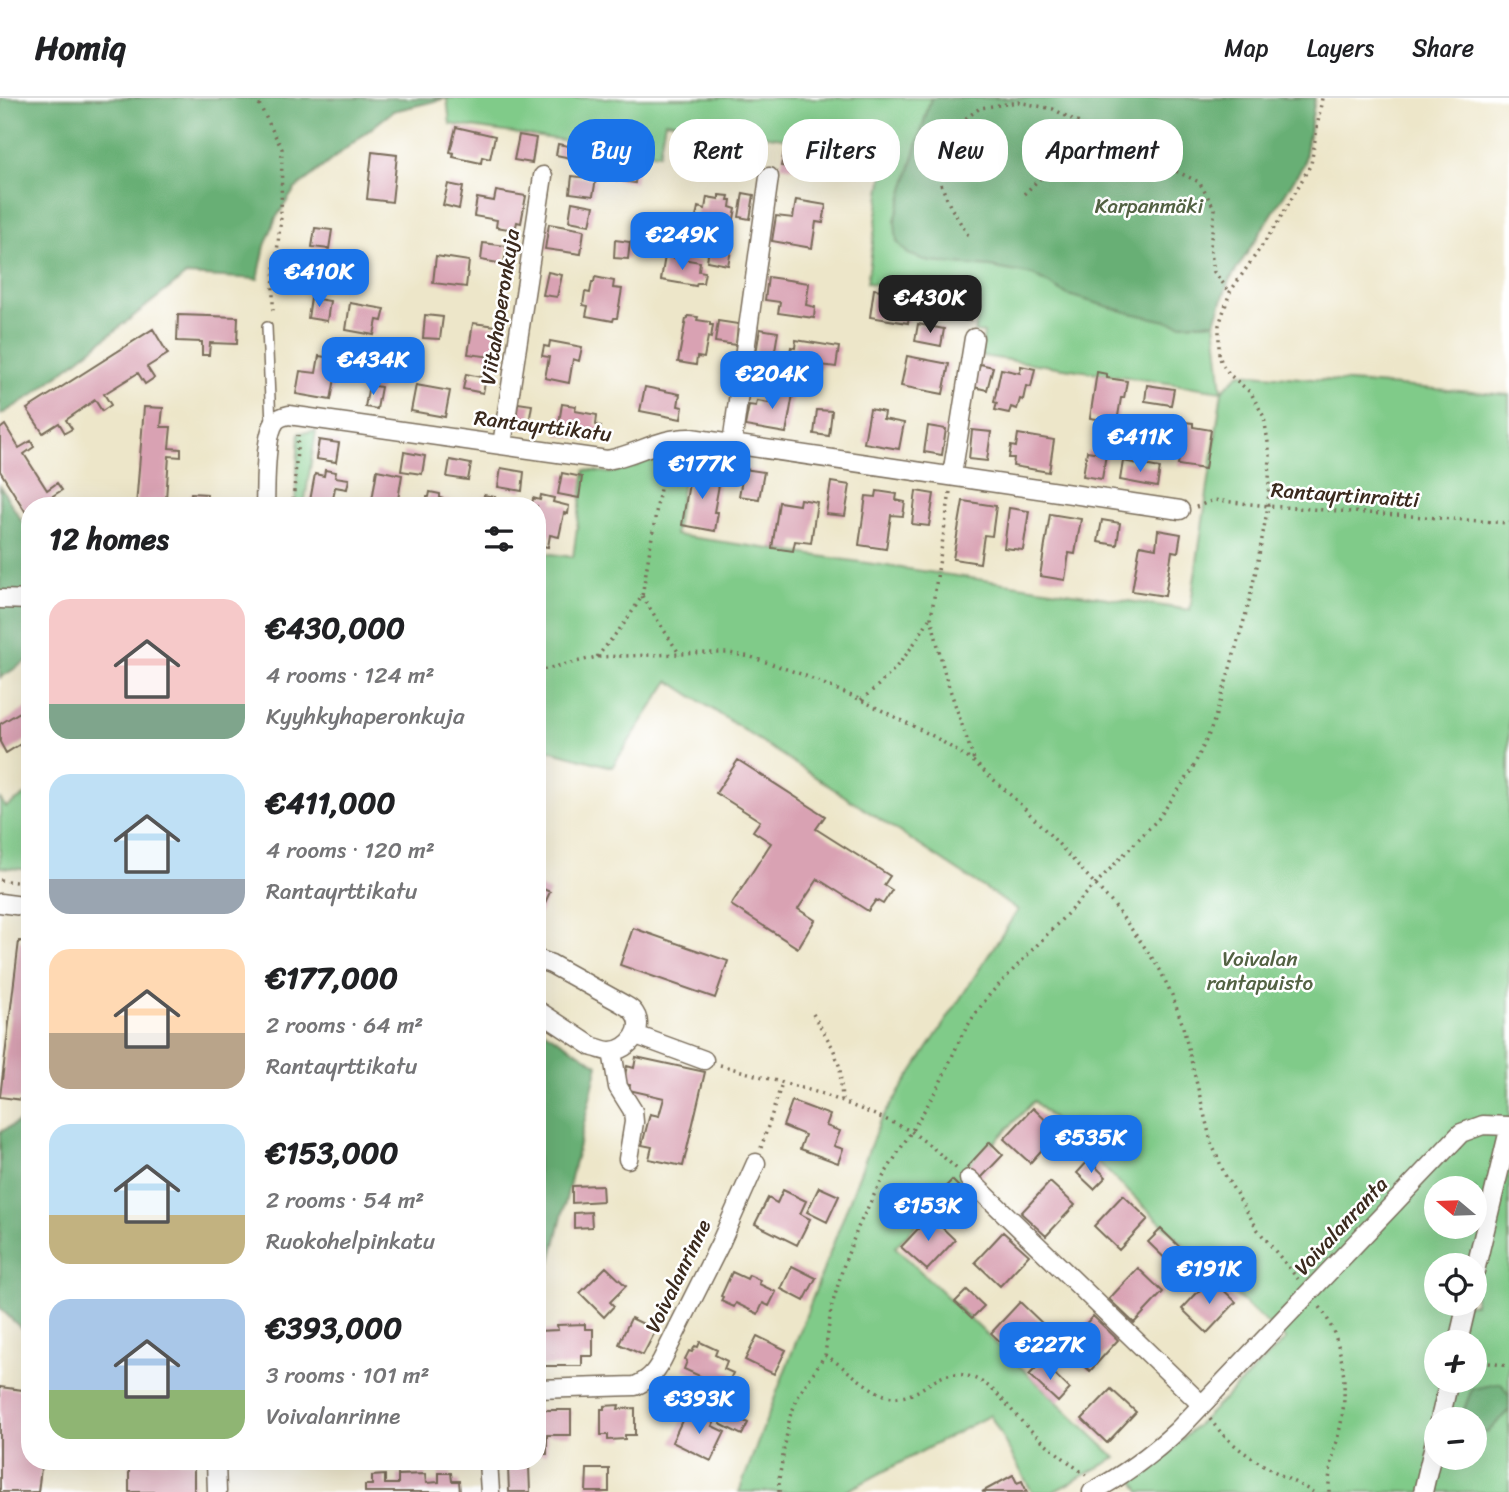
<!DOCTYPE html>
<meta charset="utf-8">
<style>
:root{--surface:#fff;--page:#f6f6f6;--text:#202124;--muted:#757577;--line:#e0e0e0;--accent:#1a73e8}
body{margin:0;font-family:Sriracha,sans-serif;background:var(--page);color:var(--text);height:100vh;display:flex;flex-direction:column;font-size:26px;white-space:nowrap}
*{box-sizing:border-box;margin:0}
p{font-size:23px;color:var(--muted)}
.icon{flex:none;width:38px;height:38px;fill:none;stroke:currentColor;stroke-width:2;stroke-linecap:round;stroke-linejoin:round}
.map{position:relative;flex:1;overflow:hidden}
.side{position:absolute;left:21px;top:399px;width:525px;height:973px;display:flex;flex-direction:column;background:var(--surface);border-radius:28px;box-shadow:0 7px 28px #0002}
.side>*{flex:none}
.hud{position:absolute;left:567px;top:21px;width:665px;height:63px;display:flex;gap:14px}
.needle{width:46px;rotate:289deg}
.tools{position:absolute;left:1424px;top:1078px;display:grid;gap:14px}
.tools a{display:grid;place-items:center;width:63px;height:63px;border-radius:50%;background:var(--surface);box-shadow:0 7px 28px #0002;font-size:35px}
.price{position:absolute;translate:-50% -60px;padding:0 16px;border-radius:14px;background:var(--accent);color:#fff;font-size:23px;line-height:46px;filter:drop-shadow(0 2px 4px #0008)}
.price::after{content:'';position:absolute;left:50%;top:42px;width:21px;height:16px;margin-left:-10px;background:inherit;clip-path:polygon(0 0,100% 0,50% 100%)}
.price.active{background:#222;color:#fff}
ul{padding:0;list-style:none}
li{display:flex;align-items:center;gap:21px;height:175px;padding:0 28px}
li span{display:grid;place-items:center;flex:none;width:196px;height:140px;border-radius:21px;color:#555}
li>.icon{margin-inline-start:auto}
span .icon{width:84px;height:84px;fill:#fffc;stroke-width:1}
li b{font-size:30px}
h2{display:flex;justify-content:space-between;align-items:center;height:84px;padding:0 28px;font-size:30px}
.chip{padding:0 24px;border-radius:28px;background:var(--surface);box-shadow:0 7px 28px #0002;font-size:24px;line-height:63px}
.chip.active{background:var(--accent);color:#fff}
header{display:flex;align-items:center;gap:42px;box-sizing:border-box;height:98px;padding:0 35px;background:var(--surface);border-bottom:2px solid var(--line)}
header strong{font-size:33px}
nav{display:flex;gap:38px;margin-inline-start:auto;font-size:24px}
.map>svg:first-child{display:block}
.green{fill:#80cb89;stroke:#5e7a54;stroke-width:2;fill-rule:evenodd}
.forest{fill:#68af75;stroke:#526c4a;stroke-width:2}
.building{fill:#d9a2b3}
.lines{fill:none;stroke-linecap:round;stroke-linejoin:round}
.service-casing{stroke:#796c5a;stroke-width:12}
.minor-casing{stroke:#796c5a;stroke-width:21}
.path{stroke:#796c5a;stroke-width:3.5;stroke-dasharray:2 5;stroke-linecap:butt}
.service{stroke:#fff;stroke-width:9}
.minor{stroke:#fff;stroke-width:18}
.labels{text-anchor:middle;stroke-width:5;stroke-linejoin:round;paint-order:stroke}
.park-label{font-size:21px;fill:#536243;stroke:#fff}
.street-label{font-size:21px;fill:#3b2a1e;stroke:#fff}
</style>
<header>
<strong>Homiq</strong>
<nav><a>Map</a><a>Layers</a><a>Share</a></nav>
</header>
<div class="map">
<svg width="1509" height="1394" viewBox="0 0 1509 1394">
<rect width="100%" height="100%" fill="#fff"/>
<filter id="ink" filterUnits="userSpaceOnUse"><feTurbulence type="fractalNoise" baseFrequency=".0143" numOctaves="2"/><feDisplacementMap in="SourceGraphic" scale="14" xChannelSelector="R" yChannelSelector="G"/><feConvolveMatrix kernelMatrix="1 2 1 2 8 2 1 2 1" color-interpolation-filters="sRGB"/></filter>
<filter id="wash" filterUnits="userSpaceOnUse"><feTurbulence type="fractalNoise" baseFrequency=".00686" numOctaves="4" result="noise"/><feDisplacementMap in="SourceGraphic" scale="28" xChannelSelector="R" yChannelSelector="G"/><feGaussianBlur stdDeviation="1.57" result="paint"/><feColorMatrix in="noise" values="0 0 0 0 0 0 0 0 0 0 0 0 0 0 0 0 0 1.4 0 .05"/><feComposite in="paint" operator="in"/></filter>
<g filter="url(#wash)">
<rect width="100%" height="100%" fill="#ede6c9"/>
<path class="green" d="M0 0H931L895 123 1315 0 1304 66 1180 226 1215 224 1222 293 1240 275 1509 297V1394H1140L1134 1383 1160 1363 1286 1241 1256 1216 1034 1003 895 1149 1116 1360 1053 1394H1032L990 1317 845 1394H739L879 1025 1018 812 669 583 612 669 537 649V454L573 459 585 372 610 375 636 368 660 356 688 351 675 437 1190 512 1222 293 981 258 984 235 975 234 980 203 867 185 886 55 665 23 659 56 450 26 447 0 393 13 33 297 0 317ZM1437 1090H1475V1129H1437ZM1437 1167H1475V1206H1437ZM1437 1244H1475V1283H1437ZM1437 1321H1475V1360H1437Z
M316 333 304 408H295L299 335Z
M30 694V772L0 769V701L6 709Z"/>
<path class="forest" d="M0 0H448L393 13 295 91 276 120 265 148 258 181 186 177 33 297 0 317Z
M931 0H1315L1304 66 1228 185 1215 224 1180 226 1130 215 1068 197 1033 177 990 169 930 164 908 156 897 144 895 123Z
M0 388 30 436V561L0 580Z
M537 928 598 967 545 1189H537Z
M30 1018V1239L0 1210V1034Z
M1501 1285 1509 1298V1312L1487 1335 1475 1333V1321H1460L1472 1291Z"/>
<g id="blocks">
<path class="building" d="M456 29 495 38 490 61 482 59 481 65 453 59 454 55 450 54Z
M682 29 722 36 719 54 716 53 714 65 699 62 698 68 672 64 676 42 680 43Z
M745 36 763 39 758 67 741 64Z
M519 37 536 40 532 65 514 62Z
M786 44 804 48 799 71 781 68Z
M558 46 574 49 571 60 556 57Z
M822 48 865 56 861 77 818 69Z
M598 50 639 56 635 85 594 79Z
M372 54 397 57 392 104 367 101Z
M572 78 596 81 593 98 570 95Z
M448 86 463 89 459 111 443 107Z
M496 93 526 98 521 125 517 124 515 132 496 129 497 122 474 118 477 100 494 103Z
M743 95 754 97 750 121 739 119Z
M719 97 729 98 728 102H731L730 109 736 111 733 125 726 123 724 134 701 130 703 121 696 120 698 109 705 111 707 99 719 101Z
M796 102 826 107 823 125 816 124 812 150 772 143 776 118 793 120Z
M572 104 594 108 590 127 569 123Z
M549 126 584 132 581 156 545 151Z
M315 130 332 132 329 151 312 149Z
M615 142 630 144 628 161 614 160Z
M710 144 732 148 728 167 707 163Z
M483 145 507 148 504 166 481 162Z
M436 158 469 163 466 189 433 185Z
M665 158 700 164 699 173 705 174 703 185H697L696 188 661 182Z
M548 174 562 177 557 199 543 197Z
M595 179 614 183 613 190 622 191 617 220H614L613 223 586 218 588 208 583 207 585 194 590 195 592 184H594Z
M768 179 809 185 806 207 815 209 814 220 778 215 780 204 765 202Z
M874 191 912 196 908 225 870 219Z
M311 200 330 203 327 223 308 220Z
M957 204 973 206 970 223 954 221Z
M350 205 385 211 382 223 377 222 374 237 346 232Z
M178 217 238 219 237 246 210 245 209 257H202V244L177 243Z
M425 217 443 219 440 241 423 240Z
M688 218 698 219 697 222 710 224V227H713L711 240 708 239 704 260 697 259 696 267 678 264 686 221 688 220Z
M718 223 738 226 736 247 715 244Z
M473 225 504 229 500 260 468 256Z
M918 226 944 231 941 248 915 243Z
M153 231 168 256 147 269 154 280 145 286 138 275 104 296 111 307 102 313 95 302 66 322 72 331 65 335 59 325 43 335 27 311Z
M760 231 778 234 774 258 756 255Z
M796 242 839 249 836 269 821 267 820 271 788 265 791 249 795 250Z
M550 243 582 249 579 263 573 261 569 285 545 280 549 259 542 258 544 248 549 249Z
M319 258 345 262 342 277 336 275 331 302 296 296 300 273 316 275Z
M907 258 949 266 943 296 901 288Z
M980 266 993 269 987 292 974 289Z
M1021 268 1035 271 1031 289 1026 288 1023 302 1020 301 1017 311 1011 309 1009 315 995 312 997 305 994 304 1001 271 1020 275Z
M1097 274 1107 276V280L1127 283 1124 300H1121L1117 324 1090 320Z
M466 276 486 280 483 295 463 291Z
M369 287 381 289 377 311 365 309Z
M416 287 450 293 445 319 411 313Z
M772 287 794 291 786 335 745 328 749 307 756 308 757 303 769 305Z
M1147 287 1174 291 1171 307 1145 303Z
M645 289 680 296 678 308 683 309 681 321 640 313Z
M518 305 532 307 528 331 515 330Z
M562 306 576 308 575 313 597 317 596 327 601 328 599 336 594 335 593 343 557 337Z
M144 309 163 310 161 329H171L169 350 181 351V359L169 358 166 401 178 402 177 408H136Z
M870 311 884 314 883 321 904 325 899 351 864 345Z
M817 312 832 313 829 338 814 336Z
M1184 324 1193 325V329L1211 332 1205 371 1178 367Z
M5 327 19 350 31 343 34 349 24 356 47 392 57 385 62 392 51 399 57 408H30V421L0 373V331Z
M928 328 946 331 942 357 924 354Z
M972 332 991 334 987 363 969 361Z
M1018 336 1054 342 1049 374 1013 368 1014 360H1009L1011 348 1016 349Z
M319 342 339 345 336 364 316 361Z
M1087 353 1106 356 1102 381 1083 378Z
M404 354 425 358 422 376 401 373Z
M450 362 471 366 468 382 447 379Z
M1123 363 1160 370 1157 389 1120 382Z
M501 370 524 374 522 393 498 389Z
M708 371 718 373 716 386 719 387 714 414H718L715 433 682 427 691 373 707 376Z
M744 371 764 374 759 401 739 398Z
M325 372 336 374 335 379 349 381 347 391 335 389 332 408H309L315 376 324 378Z
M377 372 402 377 397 408H371Z
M562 375 582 379 579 400 558 396Z
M831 384 850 387 845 418 826 416Z
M877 393 897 396 896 402 905 404 903 418 891 417 886 451 859 447 866 398 876 399Z
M916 393 934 396 929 428 912 426Z
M430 394 440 396V400L452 403 451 408H425L427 399H429Z
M191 395 207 396 206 408H190Z
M484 397 495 399 494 403 505 406 504 408H482Z
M541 397 554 400 553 404 569 408 568 416 564 415 559 439 550 437 548 449 537 447V408H532L533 400 540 402Z
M800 401 817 404 811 445 795 443 793 453 772 450 779 404 799 407Z
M963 403 996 408 992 438 984 437 980 465 953 461Z
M1009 410 1029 413 1023 452 1004 450Z
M1050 416 1081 421 1075 456 1069 455 1065 482 1040 478Z
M1102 422 1120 425 1117 447 1098 444Z
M1158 432 1181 436 1178 454 1172 453 1165 498 1132 493 1140 447 1156 450Z
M30 608V640L6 655 0 644V626Z
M738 662 825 718 816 731 890 778 884 787 892 792 883 806 876 802 868 813 818 781 798 811 815 822 798 850 731 807 771 745 753 733 760 723 716 695Z
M537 788 550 794 537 822Z
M633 830 728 863 715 900 620 867Z
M19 843 30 844V1003L0 999Z
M636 959 705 974 683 1068 649 1061 652 1049 642 1047 650 1016 659 1018 664 1000 629 992 630 987 623 986 627 968 634 970Z
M792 1003 830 1017 826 1028 840 1033 834 1048 843 1051 838 1065 800 1051 805 1037 783 1028Z
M1033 1010 1058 1034 1030 1065 1004 1041Z
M990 1044 1003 1057 980 1081 967 1069Z
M1089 1062 1106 1079 1094 1091 1077 1075Z
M952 1082 965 1095 942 1119 929 1106Z
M1050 1084 1075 1107 1046 1138 1021 1115Z
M602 1087 603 1103 572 1105V1088Z
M819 1089 839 1098 827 1124 807 1114Z
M783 1092 806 1103 800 1116 810 1121 797 1147 755 1126 768 1100 777 1105Z
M1123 1097 1148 1121 1119 1152 1094 1128Z
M591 1114 592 1129 574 1130V1115Z
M930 1118 955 1142 927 1172 901 1149Z
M1161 1131 1189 1158 1177 1172 1148 1144Z
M1003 1134 1029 1157 1000 1188 975 1164Z
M792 1168 816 1180 804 1203 781 1191Z
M606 1169 626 1188 610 1204 614 1208 604 1219 580 1195Z
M1138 1170 1163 1194 1134 1225 1109 1201Z
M732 1174 747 1181 749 1177 760 1182 759 1186 776 1194 769 1208 763 1205 758 1216 736 1205 734 1209 721 1203 723 1199 721 1198Z
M1211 1180 1236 1204 1207 1235 1182 1211Z
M967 1192 984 1208 972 1220 955 1204Z
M1020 1204 1045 1228 1016 1259 991 1235Z
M1093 1218 1118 1242 1090 1273 1064 1249Z
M631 1220 656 1232 643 1257 619 1246Z
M585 1226V1231H593V1258H582V1268H541V1260H537V1233L558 1232 557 1227Z
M757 1238 786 1252 774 1276 745 1262Z
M700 1244 717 1252 715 1257 727 1263 724 1271 733 1275 726 1290 684 1271 687 1263 685 1261 689 1253 692 1254 695 1248 698 1249Z
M1042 1264 1070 1291 1058 1304 1029 1277Z
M0 1289 30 1293V1363H42L38 1394H0Z
M1111 1291 1136 1314 1107 1345 1082 1321Z
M619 1307 618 1311 635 1310V1337H625V1341L608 1342V1337H601V1311H604V1308Z
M537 1312H571V1337H547V1356H537Z
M686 1314 705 1324 707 1321 714 1324 712 1328 725 1334 711 1363 672 1344Z
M726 1314 748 1325 742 1337 720 1326Z
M129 1363H194V1394H129Z
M529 1368 530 1394H509L508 1369Z
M587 1371H609V1394H586Z
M439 1375H451L452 1383H459L460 1394H365V1387H372V1378L385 1377V1386H398V1377L425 1376 426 1385 439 1384Z
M1013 1377 1017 1385 1022 1383 1027 1394H982Z"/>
</g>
</g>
<g filter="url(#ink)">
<use href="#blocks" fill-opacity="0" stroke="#796c5a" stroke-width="2"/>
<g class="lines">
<g class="service-casing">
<path id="service" d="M267 229 271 326"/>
</g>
<g class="minor-casing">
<path id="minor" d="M732 346 769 79
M502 347 543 78
M952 377 974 240
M265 408C266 389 264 339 275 324 278 320 284 318 289 317L607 362C636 357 661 339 691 340L1180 412
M0 501 30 502
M0 805 30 809
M537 861 551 866 623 906C626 908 630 910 632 912 648 929 629 953 610 953 604 953 599 950 593 949L537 912
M636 937 704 962
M612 953 618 989 633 1013 634 1024 628 1061
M969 1081 1202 1307
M1475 1173 1509 1032
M1458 1244 1467 1206
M537 1291 635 1288C649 1282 655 1275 662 1262L720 1146 756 1065
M1440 1321 1449 1283
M216 1363 217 1394
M488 1363 490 1394
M1092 1394C1124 1377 1151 1357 1178 1332L1461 1035 1483 1027 1509 1028
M1423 1394 1437 1334"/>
</g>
<path class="path" d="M256 0 282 51 281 119 273 189V216
M1024 96 1058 63 1086 56 1109 47
M968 137 950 108 941 86 939 58 955 28 980 10 1018 4 1053 11 1079 25 1109 47 1165 68 1199 84 1215 111 1210 148 1214 174 1230 194
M950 394 931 519 945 577 974 662
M293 408 298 337
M1196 409 1214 402 1268 408 1509 425
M642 498 680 557
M597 559 627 522 642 498 665 361
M537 573 597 559 707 555H729L751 559 801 576 861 602 935 639 974 664 1016 702 1054 741 1113 806 1146 851 1160 872 1172 897 1182 925 1211 1044 1225 1077 1258 1132 1298 1181
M861 602C893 576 910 555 929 521
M0 782 30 786
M813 916 833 950 840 970 842 1003
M720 967 823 996 885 1021 911 1033 933 1050 957 1071
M761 1050 782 985
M1320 1209C1344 1243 1349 1290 1340 1330 1335 1352 1328 1371 1329 1394
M825 1257C843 1267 874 1298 893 1299 923 1302 934 1268 968 1278 993 1285 1007 1308 1024 1326 1044 1345 1064 1361 1086 1377
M1475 1263 1509 1268
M1210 1321C1235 1356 1276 1374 1313 1394
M779 1394V1381L790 1318 800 1295 825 1257 831 1211 844 1166 859 1127 883 1079 927 1008 940 985 962 937 975 916 990 896 1158 721 1191 674 1210 634 1219 608 1247 512 1257 468 1268 408 1270 357 1264 319 1251 295 1230 277 1222 266 1219 257V227L1230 194 1279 123 1311 66 1322 0"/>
<use href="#service" class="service"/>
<use href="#minor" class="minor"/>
</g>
</g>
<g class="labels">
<g class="park-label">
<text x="1149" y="115">Karpanmäki</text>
<text x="1260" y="868">Voivalan<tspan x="1260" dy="24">rantapuisto</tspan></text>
</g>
<g class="street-label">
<text transform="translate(500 209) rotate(-81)" y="7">Viitahaperonkuja</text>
<text transform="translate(543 328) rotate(7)" y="7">Rantayrttikatu</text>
<text transform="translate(1345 397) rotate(4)" y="7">Rantayrtinraitti</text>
<text transform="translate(1341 1128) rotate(-47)" y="7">Voivalanranta</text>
<text transform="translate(678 1178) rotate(-64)" y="7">Voivalanrinne</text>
</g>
</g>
</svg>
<div class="tools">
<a><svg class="needle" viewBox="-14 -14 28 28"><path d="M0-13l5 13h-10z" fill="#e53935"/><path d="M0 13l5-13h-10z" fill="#757577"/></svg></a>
<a><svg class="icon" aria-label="locate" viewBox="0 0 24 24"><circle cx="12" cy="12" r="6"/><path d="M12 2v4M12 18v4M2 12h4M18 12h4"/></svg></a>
<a>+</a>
<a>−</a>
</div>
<b class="price" style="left:682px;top:174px">€249K</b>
<b class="price" style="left:319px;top:211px">€410K</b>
<b class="price active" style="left:930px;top:237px">€430K</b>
<b class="price" style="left:373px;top:299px">€434K</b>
<b class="price" style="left:772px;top:313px">€204K</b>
<b class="price" style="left:1140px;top:376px">€411K</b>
<b class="price" style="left:702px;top:403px">€177K</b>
<b class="price" style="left:1091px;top:1077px">€535K</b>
<b class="price" style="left:928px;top:1145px">€153K</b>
<b class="price" style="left:1209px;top:1208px">€191K</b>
<b class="price" style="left:1050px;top:1284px">€227K</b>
<b class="price" style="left:699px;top:1338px">€393K</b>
<div class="hud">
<a class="chip active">Buy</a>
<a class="chip">Rent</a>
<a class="chip">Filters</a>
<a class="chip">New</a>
<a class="chip">Apartment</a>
</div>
<section class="side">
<h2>12 homes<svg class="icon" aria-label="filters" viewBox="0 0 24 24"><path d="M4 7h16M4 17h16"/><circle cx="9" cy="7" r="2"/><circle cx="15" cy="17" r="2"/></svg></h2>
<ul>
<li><span style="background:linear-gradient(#f6c9c9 75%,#7fa58c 0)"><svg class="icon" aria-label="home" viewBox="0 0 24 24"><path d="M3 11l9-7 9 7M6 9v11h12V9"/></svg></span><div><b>€430,000</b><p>4 rooms · 124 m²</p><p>Kyyhkyhaperonkuja</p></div></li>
<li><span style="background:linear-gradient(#bfe0f5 75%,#9aa5b1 0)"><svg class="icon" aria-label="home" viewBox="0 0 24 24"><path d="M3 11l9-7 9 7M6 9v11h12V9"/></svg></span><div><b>€411,000</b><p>4 rooms · 120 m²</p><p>Rantayrttikatu</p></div></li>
<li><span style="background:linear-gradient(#ffd9b3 60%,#b9a48a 0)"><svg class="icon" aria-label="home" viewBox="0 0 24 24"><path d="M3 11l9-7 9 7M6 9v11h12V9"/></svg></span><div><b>€177,000</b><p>2 rooms · 64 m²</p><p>Rantayrttikatu</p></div></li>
<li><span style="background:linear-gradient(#bfe0f5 65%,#c2b280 0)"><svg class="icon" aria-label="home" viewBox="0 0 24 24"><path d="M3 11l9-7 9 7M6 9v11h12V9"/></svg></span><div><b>€153,000</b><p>2 rooms · 54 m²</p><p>Ruokohelpinkatu</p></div></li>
<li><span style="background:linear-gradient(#a9c7e8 65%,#8fb573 0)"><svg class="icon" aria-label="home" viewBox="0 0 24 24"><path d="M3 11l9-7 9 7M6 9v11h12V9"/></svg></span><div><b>€393,000</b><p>3 rooms · 101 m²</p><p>Voivalanrinne</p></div></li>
</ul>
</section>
</div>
